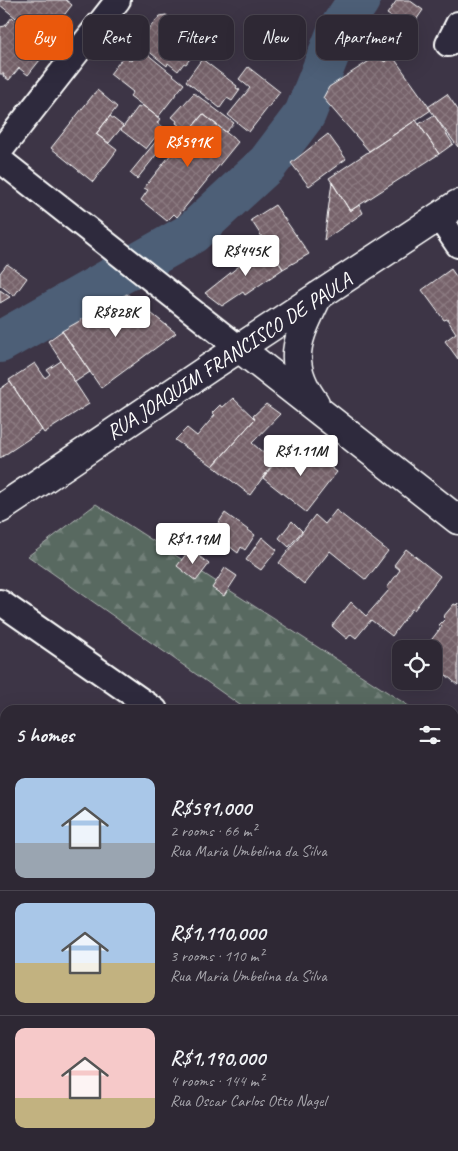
<!DOCTYPE html>
<meta charset="utf-8">
<style>
:root{--surface:#2e2834;--page:#36303c;--text:#f1f3f6;--muted:#a7a6ac;--line:#49444f;--accent:#ea580c}
body{margin:0;font-family:Caveat,sans-serif;background:var(--page);color:var(--text);height:100vh;display:flex;flex-direction:column;font-size:19px;white-space:nowrap}
*{box-sizing:border-box;margin:0}
p{font-size:16px;color:var(--muted)}
.icon{flex:none;width:28px;height:28px;fill:none;stroke:currentColor;stroke-width:2;stroke-linecap:round;stroke-linejoin:round}
.map{position:relative;flex:1;overflow:hidden}
.details{position:absolute;left:0px;top:705px;width:459px;height:446px;display:flex;flex-direction:column;background:var(--surface);border-radius:15px 15px 0 0;box-shadow:0 5px 20px #0002,0 0 0 1px var(--line)}
.details>*{flex:none}
.hud{position:absolute;left:15px;top:15px;width:429px;height:45px;display:flex;gap:10px}
.tools{position:absolute;left:392px;top:640px;display:grid;gap:10px}
.tools a{display:grid;place-items:center;width:50px;height:50px;border-radius:10px;background:var(--surface);box-shadow:0 5px 20px #0002,0 0 0 1px var(--line);font-size:25px}
.price{position:absolute;translate:-50% -42px;padding:0 11px;border-radius:5px;background:#fff;color:#222;font-size:16px;line-height:32px;filter:drop-shadow(0 1px 2px #0008)}
.price::after{content:'';position:absolute;left:50%;top:30px;width:15px;height:11px;margin-left:-8px;background:inherit;clip-path:polygon(0 0,100% 0,50% 100%)}
.price.current{background:var(--accent);color:#fff}
ul{padding:0;list-style:none}
li{display:flex;align-items:center;gap:15px;height:125px;padding:0 15px}
li+li{border-top:1px solid var(--line)}
li span{display:grid;place-items:center;flex:none;width:140px;height:100px;border-radius:10px;color:#555}
li>.icon{margin-inline-start:auto}
span .icon{width:60px;height:60px;fill:#fffc;stroke-width:1}
li b{font-size:21px}
h2{display:flex;justify-content:space-between;align-items:center;height:60px;padding:0 15px;font-size:21px}
.chip{padding:0 18px;border-radius:10px;background:var(--surface);box-shadow:0 5px 20px #0002,0 0 0 1px var(--line);font-size:18px;line-height:45px}
.chip.current{background:var(--accent);color:#fff}
.map>svg:first-child{display:block}
.forest{fill:url(#forest-firs);stroke:#acb4b0}
.lines{fill:none;stroke-linecap:round;stroke-linejoin:round}
.river{stroke:#4d5f77;stroke-width:42}
.building{fill:url(#building-cross-hatch);stroke:#fff}
.minor-casing{stroke:#fff;stroke-width:28}
.major-casing{stroke:#fff;stroke-width:31}
.minor{stroke:#2f2a3d;stroke-width:24}
.major{stroke:#2f2a3d;stroke-width:28}
.labels{text-anchor:middle;stroke-width:5;stroke-linejoin:round;paint-order:stroke}
.street-label{font-size:21px;fill:#fff;stroke:#2f2a3d}
</style>
<div class="map">
<svg width="458" height="1151" viewBox="0 0 458 1151">
<defs>
<pattern id="forest-firs" width="22" height="20" patternUnits="userSpaceOnUse" patternTransform="scale(1.25)"><rect width="22" height="20" fill="#596961"/><path d="M5 1l3.5 6h-7zM16 11l3.5 6h-7z" fill="#728079"/></pattern>
<pattern id="building-cross-hatch" width="8" height="8" patternUnits="userSpaceOnUse" patternTransform="scale(1.25)"><rect width="8" height="8" fill="#76626a"/><path d="M0 0l8 8M0 8l8-8" fill="none" stroke="#8b7a80"/></pattern>
</defs>
<rect width="100%" height="100%" fill="#3d3546"/>
<filter id="ink" filterUnits="userSpaceOnUse"><feTurbulence type="fractalNoise" baseFrequency=".02" numOctaves="2"/><feDisplacementMap in="SourceGraphic" scale="10" xChannelSelector="R" yChannelSelector="G"/><feConvolveMatrix kernelMatrix="1 2 1 2 8 2 1 2 1" color-interpolation-filters="sRGB"/></filter>
<g filter="url(#ink)">
<path class="forest" d="M96 504 415 710H247L28 556Z
M454 735 458 738V859L454 856Z
M0 860 5 866V978L0 980Z"/>
<g class="lines">
<path class="river" d="M0 342 192 233 268 163 305 114 338 31 359 0"/>
</g>
<path class="building" d="M0 0H66L72 5 50 33 41 27 36 34 0 5Z
M397 0H409L423 10 410 29 387 14Z
M166 15 184 28 186 27 193 32 191 35 202 43 186 64 184 63 178 71 168 63 167 66 142 46 145 42 141 38 160 16Z
M12 17 25 29 20 36 44 55 28 75 19 68 9 80 3 76 4 74H0V27L5 26Z
M381 18 405 34 385 62 362 46Z
M280 26 292 34 279 51 268 42Z
M141 49 184 84 158 117 130 96 133 92 110 74 124 56 131 61Z
M391 54 431 110 369 151 323 98 329 87 377 56 385 62Z
M202 59 237 86 236 88 240 90 232 101 227 98 220 108 186 81Z
M248 67 280 92 249 132 228 115 250 88 239 79Z
M97 90 117 107 96 134 117 150 93 182 51 148Z
M194 93 234 123 226 132 203 114 188 132 176 123 177 121 172 117Z
M447 94 458 110V147L428 107Z
M142 105 160 119 157 123 163 127 146 149 121 130 138 107 140 108Z
M203 114 238 142 177 217 174 214 167 221 141 200 148 190 144 188Z
M434 115 453 144 439 154 419 124Z
M110 116 123 126 109 143 96 134Z
M416 120 439 154 350 211 329 178Z
M328 134 346 159 309 186 291 163Z
M157 140 164 145 137 179 130 173Z
M332 182 350 211 359 205 363 213 324 240Z
M275 205 309 254 283 269 251 220Z
M267 244 283 269 245 295 243 292 222 306 205 293Z
M7 264 27 278 14 296 0 285V273Z
M451 269 458 279V359L445 341 456 333 447 319 444 320 422 290Z
M0 290 10 297 0 303Z
M127 294 176 333 101 388 62 331Z
M62 331 90 372 75 382 48 341Z
M61 361 89 404 44 433 9 380 35 363 45 378 50 374 47 370Z
M10 382 42 430 0 458V389Z
M233 398 255 419 213 466 175 440 187 428 197 436 215 415 212 413 220 405 223 407Z
M266 404 280 414 252 443 274 462 250 495 213 466 255 419 253 416Z
M303 446 337 472 306 512 263 478 282 453 292 461Z
M336 510 388 551 366 580 330 551 304 584 279 563 315 515 325 524Z
M225 513 255 535 245 550 241 547 238 553 212 533Z
M292 521 302 531 289 547 279 538Z
M262 537 277 550 261 570 246 560Z
M190 549 209 564 196 581 177 566Z
M406 549 440 576 414 610 412 609 392 636 371 620 356 638 351 634 347 639 332 626 351 602 366 616 389 590 387 588 400 570 394 565Z
M225 568 237 576 224 596 212 588Z
M458 603V685L434 665V653L438 648 429 643 442 626 439 625 445 619 443 617 454 604 456 605Z
M124 1146H180L185 1151H125Z
M200 1146H251V1151H200Z
M265 1146H305V1151H265Z
M308 1146H361L363 1147V1151H308Z"/>
<g class="lines">
<g class="minor-casing">
<path id="minor" d="M448 44 458 24
M0 151 118 0
M0 160 239 348
M439 217 458 245
M0 602 155 710
M0 1091H5"/>
</g>
<g class="major-casing">
<path id="major" d="M239 348 458 520
M315 403C284 362 298 337 318 296
M0 509 209 368 458 204"/>
</g>
<use href="#minor" class="minor"/>
<use href="#major" class="major"/>
</g>
</g>
<g class="labels">
<g class="street-label">
<text transform="translate(229 356) rotate(-33)" y="7">RUA JOAQUIM FRANCISCO DE PAULA</text>
</g>
</g>
</svg>
<div class="tools">
<a><svg class="icon" aria-label="locate" viewBox="0 0 24 24"><circle cx="12" cy="12" r="6"/><path d="M12 2v4M12 18v4M2 12h4M18 12h4"/></svg></a>
</div>
<b class="price current" style="left:188px;top:168px">R$591K</b>
<b class="price" style="left:246px;top:277px">R$445K</b>
<b class="price" style="left:116px;top:338px">R$828K</b>
<b class="price" style="left:301px;top:477px">R$1.11M</b>
<b class="price" style="left:193px;top:565px">R$1.19M</b>
<div class="hud">
<a class="chip current">Buy</a>
<a class="chip">Rent</a>
<a class="chip">Filters</a>
<a class="chip">New</a>
<a class="chip">Apartment</a>
</div>
<section class="details">
<h2>5 homes<svg class="icon" aria-label="filters" viewBox="0 0 24 24"><path d="M4 7h16M4 17h16"/><circle cx="9" cy="7" r="2"/><circle cx="15" cy="17" r="2"/></svg></h2>
<ul>
<li><span style="background:linear-gradient(#a9c7e8 65%,#9aa5b1 0)"><svg class="icon" aria-label="home" viewBox="0 0 24 24"><path d="M3 11l9-7 9 7M6 9v11h12V9"/></svg></span><div><b>R$591,000</b><p>2 rooms · 66 m²</p><p>Rua Maria Umbelina da Silva</p></div></li>
<li><span style="background:linear-gradient(#a9c7e8 60%,#c2b280 0)"><svg class="icon" aria-label="home" viewBox="0 0 24 24"><path d="M3 11l9-7 9 7M6 9v11h12V9"/></svg></span><div><b>R$1,110,000</b><p>3 rooms · 110 m²</p><p>Rua Maria Umbelina da Silva</p></div></li>
<li><span style="background:linear-gradient(#f6c9c9 70%,#c2b280 0)"><svg class="icon" aria-label="home" viewBox="0 0 24 24"><path d="M3 11l9-7 9 7M6 9v11h12V9"/></svg></span><div><b>R$1,190,000</b><p>4 rooms · 144 m²</p><p>Rua Oscar Carlos Otto Nagel</p></div></li>
</ul>
</section>
</div>
